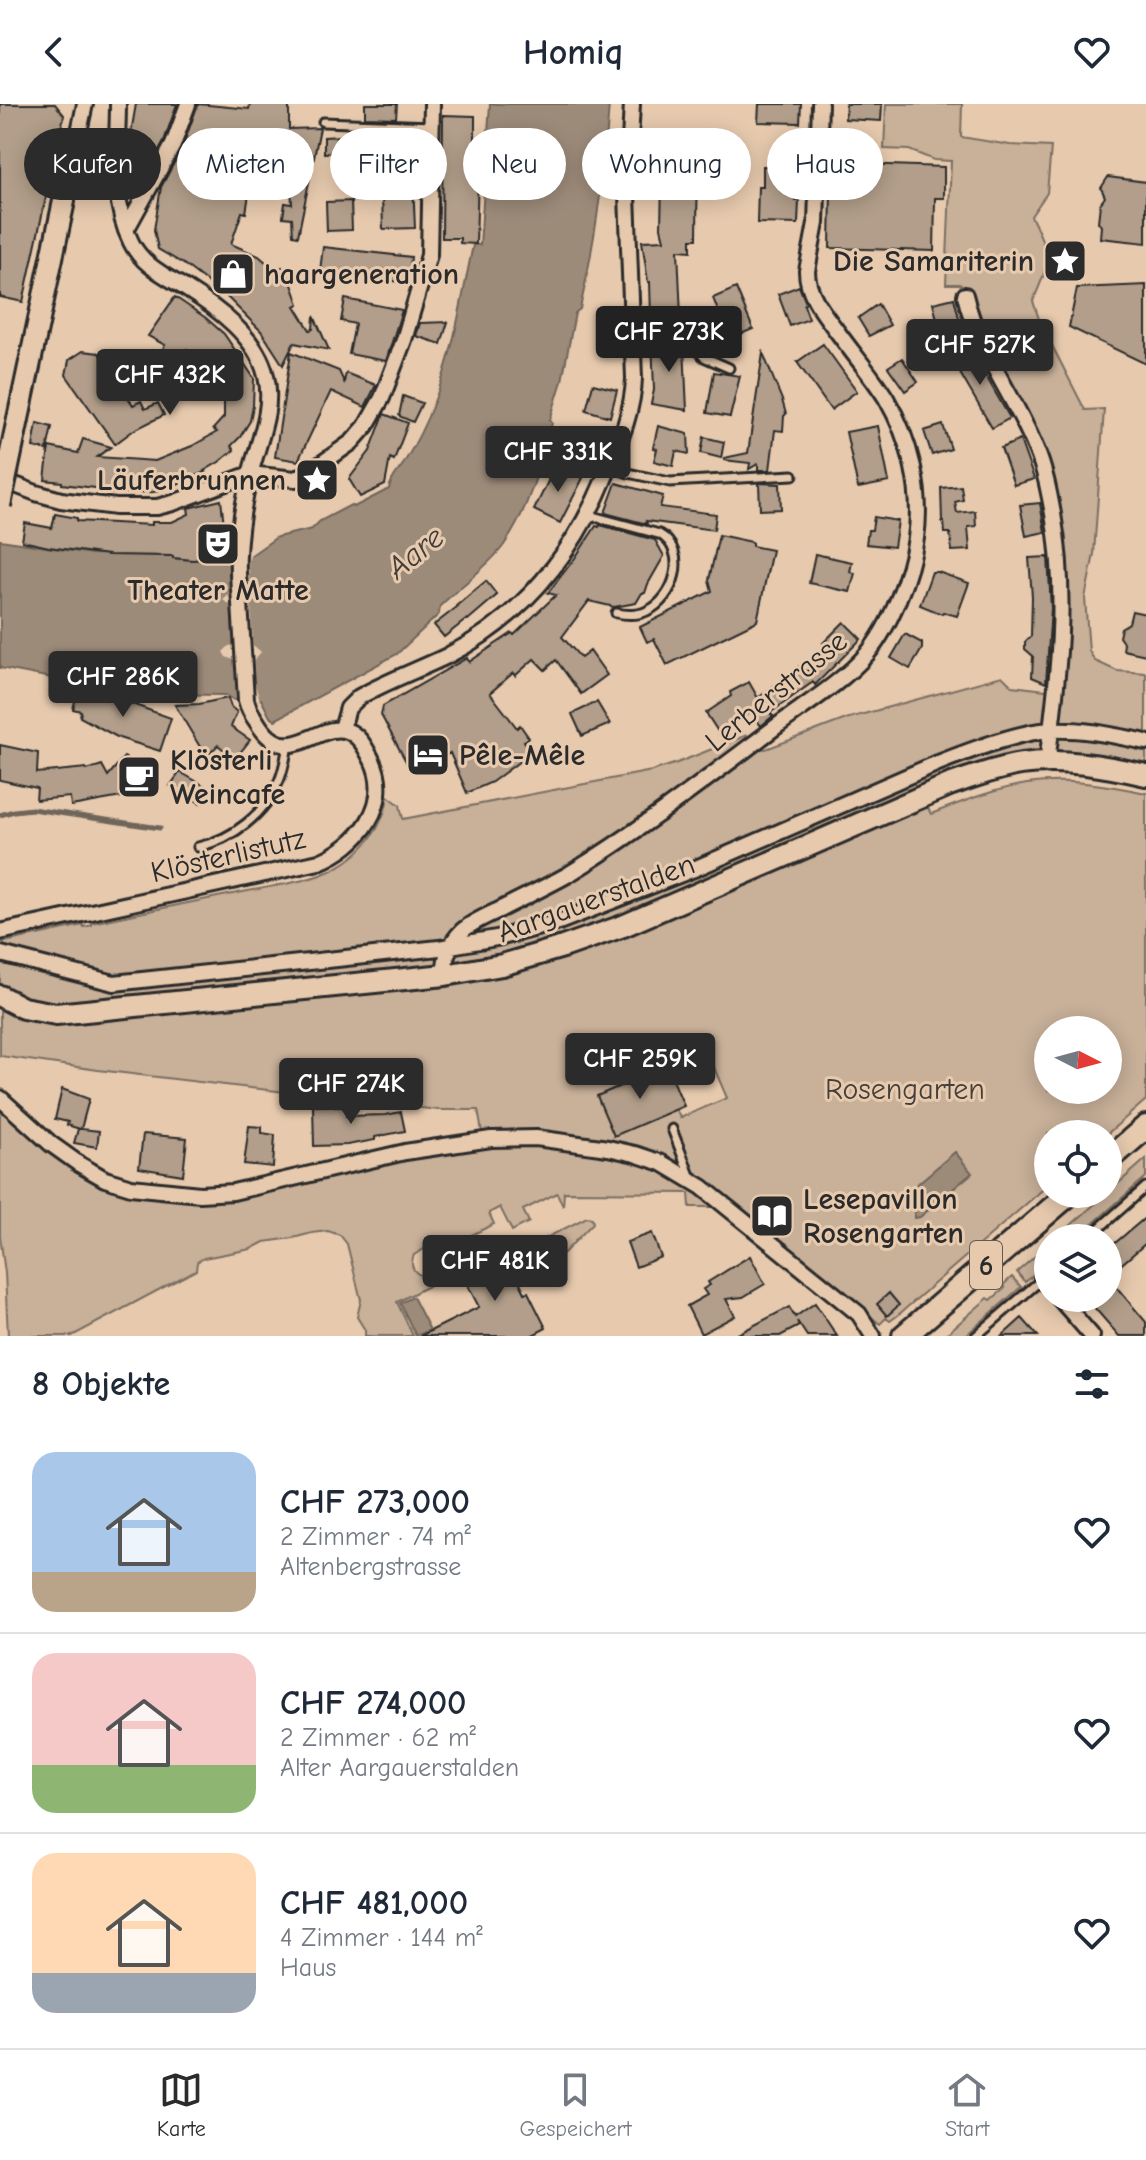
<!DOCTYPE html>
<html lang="de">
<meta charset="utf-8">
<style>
:root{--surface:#fff;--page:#f2f2f3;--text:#1f2937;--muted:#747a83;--line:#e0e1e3;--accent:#2b2b2b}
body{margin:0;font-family:"Comic Neue",sans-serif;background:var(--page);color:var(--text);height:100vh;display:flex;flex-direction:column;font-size:30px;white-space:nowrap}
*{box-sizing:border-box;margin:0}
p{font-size:26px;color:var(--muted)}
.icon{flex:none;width:44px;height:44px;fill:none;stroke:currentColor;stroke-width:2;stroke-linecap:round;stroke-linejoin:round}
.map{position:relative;height:1232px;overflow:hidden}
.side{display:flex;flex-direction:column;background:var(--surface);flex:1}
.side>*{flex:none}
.banner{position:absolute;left:24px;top:24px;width:1098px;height:72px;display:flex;gap:16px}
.needle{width:52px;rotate:96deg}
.controls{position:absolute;left:1034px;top:912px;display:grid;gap:16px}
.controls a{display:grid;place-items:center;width:88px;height:88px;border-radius:50%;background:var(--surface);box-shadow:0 4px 20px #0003;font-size:40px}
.price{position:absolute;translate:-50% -68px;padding:0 18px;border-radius:8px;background:var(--accent);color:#fff;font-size:26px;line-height:52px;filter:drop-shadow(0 2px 4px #0008)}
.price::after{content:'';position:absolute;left:50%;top:48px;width:24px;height:18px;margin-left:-12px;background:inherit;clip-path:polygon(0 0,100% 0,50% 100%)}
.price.selected{background:#222;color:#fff}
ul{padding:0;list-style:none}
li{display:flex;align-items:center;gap:24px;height:200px;padding:0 32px}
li+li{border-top:2px solid var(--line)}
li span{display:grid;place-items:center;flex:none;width:224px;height:160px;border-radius:24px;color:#555}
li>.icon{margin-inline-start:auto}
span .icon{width:96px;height:96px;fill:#fffc;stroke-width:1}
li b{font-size:34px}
h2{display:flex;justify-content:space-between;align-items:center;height:96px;padding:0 32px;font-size:34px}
.pill{padding:0 28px;border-radius:36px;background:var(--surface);box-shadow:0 4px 20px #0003;font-size:28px;line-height:72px}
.pill.selected{background:var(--accent);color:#fff}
header{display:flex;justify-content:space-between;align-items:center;height:104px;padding:0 32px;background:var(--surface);font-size:36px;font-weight:700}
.tab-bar{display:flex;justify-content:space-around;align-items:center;height:112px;border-top:2px solid var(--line);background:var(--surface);font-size:22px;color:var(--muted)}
.tab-bar a{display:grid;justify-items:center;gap:4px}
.tab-bar .selected{color:var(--accent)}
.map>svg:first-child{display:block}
.green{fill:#c8b099;stroke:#7a6e62;stroke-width:2;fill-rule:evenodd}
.water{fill:#9d8b7a;stroke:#6f655a;stroke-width:2}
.pier{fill:#e7caae}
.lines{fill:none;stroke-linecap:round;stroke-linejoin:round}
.stream{stroke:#6f655a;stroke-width:5}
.building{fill:#b29e8a;stroke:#2b2b2b;stroke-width:2}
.lane-casing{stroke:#2b2b2b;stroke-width:13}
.street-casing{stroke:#2b2b2b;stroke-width:20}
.secondary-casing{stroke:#2b2b2b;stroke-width:26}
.primary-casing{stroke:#2b2b2b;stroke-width:28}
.lane{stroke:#e7caae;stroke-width:7}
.street{stroke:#e7caae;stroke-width:14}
.secondary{stroke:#e7caae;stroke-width:20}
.primary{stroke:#e7caae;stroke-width:22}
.secondary-bridge-casing{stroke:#2b2b2b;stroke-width:26;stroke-linecap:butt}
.secondary-bridge{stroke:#e7caae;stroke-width:20}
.labels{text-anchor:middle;stroke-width:6;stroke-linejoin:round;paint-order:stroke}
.shield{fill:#e7caae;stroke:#635b52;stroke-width:2}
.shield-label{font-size:28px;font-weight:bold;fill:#2b2b2b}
.poi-label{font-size:30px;font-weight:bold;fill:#2b2b2b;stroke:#e7caae;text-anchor:start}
.street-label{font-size:30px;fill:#2b2b2b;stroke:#e7caae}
.park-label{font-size:30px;fill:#433f3c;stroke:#e7caae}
.water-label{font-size:32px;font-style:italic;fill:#423e3b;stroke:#e7caae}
</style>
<header><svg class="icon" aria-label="back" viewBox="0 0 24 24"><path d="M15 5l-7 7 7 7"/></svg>Homiq<svg class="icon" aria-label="heart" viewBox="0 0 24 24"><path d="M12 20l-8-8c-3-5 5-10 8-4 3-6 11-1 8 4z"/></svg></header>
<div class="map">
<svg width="1146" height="1232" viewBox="0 0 1146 1232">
<rect width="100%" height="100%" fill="#e7caae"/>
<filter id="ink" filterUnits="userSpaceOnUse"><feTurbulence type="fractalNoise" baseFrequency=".0125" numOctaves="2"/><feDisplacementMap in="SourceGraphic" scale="16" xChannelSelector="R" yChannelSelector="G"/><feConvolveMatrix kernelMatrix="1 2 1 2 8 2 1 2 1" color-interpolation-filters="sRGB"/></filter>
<g filter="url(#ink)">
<path class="green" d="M886 0H962L961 33 1010 41 1051 43 1047 89 1031 112C1051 153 1051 156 1033 197L1040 218 1085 306 1104 305 1094 450 1085 494 1089 547 1095 557 1117 567 1146 569V670L1054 657 922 692 931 710C962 698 994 685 1027 680 1067 674 1108 681 1146 689V996L1107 1030H1048V1081L897 1212 890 1217 886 1214 880 1220 739 1104 691 1068 536 1029 482 1028 478 1006H438L98 966 0 952V839L83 821 84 823 92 821V819C144 808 196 797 248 787 277 781 310 778 336 764 363 749 384 723 388 692L400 701 403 715 652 667 677 659 747 631 758 644 766 645 849 614 1002 572 1012 582 1063 588C1077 493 1066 394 1027 307 1007 264 978 236 971 186L959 180H946L951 57 934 56 909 46 884 45ZM1048 926H1108V986H1048ZM706 945 727 994 680 1014 662 973 597 992Z
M4 1008 49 1047 92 1076 109 1084 128 1089 206 1097 406 1054 502 1041H531L634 1054 660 1062 718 1103H690L689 1089 564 1088 563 1102 557 1089 523 1106 529 1118 512 1127 500 1103 489 1109 494 1120 435 1149 424 1145 414 1151C410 1159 412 1167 420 1171H430L434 1179 397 1198 413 1232H365V1226L357 1213 361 1196 347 1140 340 1131 328 1127 312 1129 293 1134 264 1138 251 1145 204 1154 197 1158 196 1166 72 1232H8L5 1169 0 1132V1009Z
M1146 1055V1073L1080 1131 1071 1121Z
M587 1113 592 1114 593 1119 555 1158 546 1160C538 1156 533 1147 538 1138Z
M1048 1141V1159L1025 1178 1017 1168Z
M1012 1173 1021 1183 965 1232H944L988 1194 991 1196 1005 1184 1003 1181Z"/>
<path class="water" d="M490 0H609C605 69 595 137 580 205L575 209 562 277 550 316 552 319C541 359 528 407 504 441 490 461 458 484 440 502L439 510 397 550 275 616 270 613 261 595 234 596 226 591 133 590 0 564V436L92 450 173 452V454L193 456 229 452H250L277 433 312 425 320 417 351 401 354 403 389 385C391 374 398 368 404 359 416 339 426 319 434 298 454 248 462 193 473 141H480Z
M955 1048 972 1069 920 1113 915 1114 914 1103 908 1098 902 1097V1093Z
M413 1193 430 1226 416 1232 400 1199Z"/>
<path class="pier" d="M229 452H250L248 457 250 488 258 494 251 501 253 541 261 548 254 556 255 581 260 596 236 597 234 556 226 553 223 548 229 542 234 541 232 502 223 496 231 489Z"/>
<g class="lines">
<path class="stream" d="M0 711 14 707 32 705 160 724"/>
</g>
<path class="building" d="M0 0H55L64 11 23 198 0 193Z
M136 0H177L164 37 151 60 133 58V52H127Z
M198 0 249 5 250 0H289V25L320 24 298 132 293 131 292 114 283 113 285 99 292 100 290 67 271 68 268 32 225 35 219 69 234 70 233 82 250 84 246 109 242 108 231 140 259 152 275 166 282 163 286 174 289 172 299 200 295 202 310 226 313 225 314 212 329 246 294 239 283 261 261 227 227 193 185 161 158 145 154 126 161 83 182 44Z
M365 0H397L396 14 365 13Z
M759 0H801L800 19 758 18Z
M846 0H882L881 17 845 15Z
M443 11 475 12V48H478V70L476 140 460 139V134H442Z
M364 26 396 27V30H405V41L372 42 366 47 324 49V33L361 31 364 30Z
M663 31H698L697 135H691V147L678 146 681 212 651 213 650 178H648L642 137 664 136 661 124Z
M412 54 415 124 383 125 381 55Z
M832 59 944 63V94H935L934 147 830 144 831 86H828L829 71H832Z
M763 62 796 63 795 96H799L798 120 757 119 758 83H763Z
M1108 73 1146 78V139L1100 134 1101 122 1098 118 1100 100 1105 93 1101 84Z
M351 97 352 126 327 127 326 98Z
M323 143 411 153 408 179 320 167Z
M1146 181V260L1069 223 1077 184Z
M799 182 806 199 804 201 809 215 790 222 778 190Z
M736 184 753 225 729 235 713 194Z
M175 193 206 214 224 230 254 274 253 302 250 317 240 333 231 342 234 346 219 358 204 367 205 368 177 380 154 388 109 389V387L104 385 62 380V378L45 376 49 343 78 349 83 335 111 343 97 353 155 357 192 342 217 328 213 325 224 313V295L217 273 187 245 183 250 159 251 165 241 148 232Z
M954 194 961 222 940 228 933 199Z
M345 195 402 206 386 257 349 250 355 220 341 217Z
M878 200 890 221 869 232 858 214Z
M448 218 441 240 416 232 420 219Z
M652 234H672L678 238V242H684L687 306 651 300 654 286Z
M823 240 857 287 831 306 797 258Z
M969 243 1010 314 992 324 950 252Z
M83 247 99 249 133 301 141 297 145 305 158 299 164 311 134 326 115 340 66 271 69 256Z
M291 248 339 267 344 278 346 269 376 281 365 303 331 287 298 357 275 353Z
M763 249 782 296 786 310 784 312 783 327 775 326 770 366H758V360L749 365 750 359 724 356V354L748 349Z
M902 254 918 278 905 287 888 263Z
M714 268 740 272 730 313 707 309Z
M593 280 617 286 610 313 586 306Z
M403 292 422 299 413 318 399 312Z
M384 310 408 319 394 356 390 354 385 381 360 393 349 375 370 347Z
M37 319 52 323 47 346 33 343Z
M943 321 951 345 932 351 924 327Z
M658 322 688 330 689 350 676 347 673 362 654 357 657 345 653 344Z
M878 322 889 378 858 384 846 328Z
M704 333 724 338 721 354 701 349Z
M1020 336 1034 375 1014 381 1001 344Z
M556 361 583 374 560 419 534 406Z
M616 379 663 392 660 403 716 410 714 426 646 417 647 420 605 409Z
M759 379 780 380 781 405 760 406Z
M961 382 963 396 955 398 957 409 975 407 976 422 968 423 970 446 952 447 950 429H945L944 418H942L941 384Z
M221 396 228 452 193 456 173 454V452L108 451 49 443 22 437 25 419 52 424 55 410 77 414V417L152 421V418H172L189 410 188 404Z
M1040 399 1045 428 1026 432 1020 401Z
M874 413 898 417 894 443 866 440 868 426H872Z
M600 421 655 436 664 452 648 480 645 489H642L636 499 614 503 589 497 562 533 581 554 590 547 607 571 581 590 556 556 545 566 534 555 515 572 513 569 490 589 517 624 520 621 529 634 524 637 532 648 492 678 467 689 450 649 416 667 413 661 409 663 381 611 383 602 467 554 469 558 512 529 514 531 556 491 548 489 575 454 596 422 599 423Z
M719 431 752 438V442L772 446 757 517 667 561 654 535 647 538 640 523 712 487 709 476Z
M815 450 852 458 850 468 855 469 850 488 809 479Z
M1048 453 1051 504 1046 579 1032 573 1033 552 1025 545V538L1031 532 1032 493 1029 454Z
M932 468H938L969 479 957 512 943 508 942 510 920 501Z
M486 477 497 491 468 516 467 515 444 533 434 521 457 503 456 502Z
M1132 507 1146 510V551L1123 546 1124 540 1119 533 1121 524 1129 519Z
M844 518 861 535 815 581 813 578 770 609 773 612 761 622 751 608 719 629 706 609 731 592 730 588 749 578 758 594 801 561 806 568 832 548 823 539Z
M905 530 922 539V545L910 565 891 554Z
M78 586 110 592 171 614 160 647 119 634 80 613 81 607 73 605Z
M228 594 231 603 237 608 231 623 250 636 235 655 218 641 206 653 175 601 199 600Z
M597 598 610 620 582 632 572 610Z
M0 641 38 649 37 669 86 664 87 666 102 661 108 672 124 653 152 671 145 691 129 694 127 692 71 702 70 693 36 696 37 684 0 676Z
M180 668 210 685 200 699 170 682Z
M667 962 684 1002 614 1032 597 992Z
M62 985 89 995 81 1025 99 1027 97 1043 74 1039 78 1025H80L67 1021 68 1018 55 1015Z
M334 1001V1003H346V1012L385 1011 401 1008 405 1027 375 1033V1036L347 1041 314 1042 313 1002Z
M249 1022 262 1023V1029L275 1031 273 1063 244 1060Z
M143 1030 187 1034 183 1071 139 1064Z
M1146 1113V1139L1108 1172V1145Z
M652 1129 661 1153 636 1163 627 1138Z
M506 1144 514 1161 512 1162 525 1189 528 1188 546 1224 531 1232H420L479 1203 465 1176 474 1171 471 1166 474 1152 483 1156Z
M750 1152 765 1180 743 1193 726 1195 735 1212 701 1230 687 1202 707 1191 703 1185 710 1181 708 1178Z
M1108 1173 1146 1218V1232H1119L1086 1194H1108Z
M889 1189 899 1201 887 1212 877 1200Z
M815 1199 837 1232H807L797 1217 799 1222 780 1232H734L789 1203 795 1213Z
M1022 1214 1038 1232H1002Z"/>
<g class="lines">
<g class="lane-casing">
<path id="lane" d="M323 18 432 22
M372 49 430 47
M633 228H674L690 238 704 253 729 264
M609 362 628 369 670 378 793 371
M588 411 659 430C690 447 674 496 647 507 637 512 626 511 616 509
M198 743C233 735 265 710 279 677 284 666 286 652 288 640
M672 1025 691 1074
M1088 1134 1146 1083
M976 1232 1048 1170"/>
</g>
<g class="street-casing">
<path id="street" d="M64 97 85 0
M126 126 173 41 188 0
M965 191C978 248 1015 292 1036 345 1045 366 1049 388 1053 410 1068 495 1058 574 1047 658
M0 375 36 389 61 396 116 403H157L173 399 250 370 295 375 307 370 352 338 366 322 382 294 404 236 429 151 432 0
M342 625 348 604 359 593C387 577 418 566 447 552 523 513 573 451 605 373 618 341 633 309 634 274L627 91 632 0
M0 828 319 758C359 742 393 700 372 656 366 645 361 634 350 628 319 613 288 670 257 618 252 611 248 604 246 596 244 564 242 532 240 499 239 483 237 466 238 451 239 425 245 391 251 367 259 336 274 304 266 272 257 233 217 204 185 184 164 171 142 161 131 138 110 97 118 44 118 0
M1 850 114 879 439 844 502 833 559 818 694 765 938 659C969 647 1020 627 1052 626 1083 624 1116 632 1146 638
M445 871C444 854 450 839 462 827 472 818 486 812 499 806 522 794 546 783 569 770 641 726 709 673 777 622 805 601 844 577 867 550 890 523 911 470 916 434 923 387 910 335 886 294 872 272 855 252 839 230 826 212 807 191 807 167L816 119 820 0
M0 994 51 1040 79 1060 105 1075 131 1083 200 1090 233 1088 405 1048 491 1035 536 1034 608 1044 635 1050 662 1059 702 1083 859 1210 873 1232
M1042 1175 1048 1181
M1059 1194 1092 1232"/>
</g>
<g class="secondary-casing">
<path id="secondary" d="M18 315 64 97
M0 892 23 904 56 910 445 871 502 861 563 843 623 822 949 681C972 673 996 664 1021 660 1062 654 1106 662 1146 671"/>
</g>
<g class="primary-casing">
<path id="primary" d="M1108 1056 1146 1023
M904 1232 1069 1090"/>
</g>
<use href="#lane" class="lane"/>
<use href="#street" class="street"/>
<use href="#secondary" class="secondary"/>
<use href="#primary" class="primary"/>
<g class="secondary-bridge-casing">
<path id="secondary-bridge" d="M0 401 18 315"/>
</g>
<use href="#secondary-bridge" class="secondary-bridge"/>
</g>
</g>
<defs>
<g id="sight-square" transform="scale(2.3)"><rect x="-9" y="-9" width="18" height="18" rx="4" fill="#2b2b2b" stroke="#e7caae"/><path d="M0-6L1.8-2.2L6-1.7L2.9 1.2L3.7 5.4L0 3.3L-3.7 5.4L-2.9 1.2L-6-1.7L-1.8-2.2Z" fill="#fff"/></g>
<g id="shop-square" transform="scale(2.3)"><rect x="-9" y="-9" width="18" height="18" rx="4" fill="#2b2b2b" stroke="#e7caae"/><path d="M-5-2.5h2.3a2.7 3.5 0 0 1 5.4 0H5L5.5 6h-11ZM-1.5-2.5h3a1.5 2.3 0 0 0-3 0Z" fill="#fff"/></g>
<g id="theatre-square" transform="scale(2.3)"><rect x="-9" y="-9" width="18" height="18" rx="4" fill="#2b2b2b" stroke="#e7caae"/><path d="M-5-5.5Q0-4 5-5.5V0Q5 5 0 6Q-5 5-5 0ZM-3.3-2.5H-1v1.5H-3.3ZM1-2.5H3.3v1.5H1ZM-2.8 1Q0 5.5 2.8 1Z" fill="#fff"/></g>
<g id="hotel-square" transform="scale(2.3)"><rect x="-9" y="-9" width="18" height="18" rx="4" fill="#2b2b2b" stroke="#e7caae"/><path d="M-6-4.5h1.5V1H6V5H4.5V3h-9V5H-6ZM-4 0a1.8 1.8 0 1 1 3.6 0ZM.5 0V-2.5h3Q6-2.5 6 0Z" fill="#fff"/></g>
<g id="cafe-square" transform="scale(2.3)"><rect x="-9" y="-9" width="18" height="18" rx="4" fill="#2b2b2b" stroke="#e7caae"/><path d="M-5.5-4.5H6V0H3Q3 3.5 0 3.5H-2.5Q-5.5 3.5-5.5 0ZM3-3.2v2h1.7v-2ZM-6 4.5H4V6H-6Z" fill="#fff"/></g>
<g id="library-square" transform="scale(2.3)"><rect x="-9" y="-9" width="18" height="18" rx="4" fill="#2b2b2b" stroke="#e7caae"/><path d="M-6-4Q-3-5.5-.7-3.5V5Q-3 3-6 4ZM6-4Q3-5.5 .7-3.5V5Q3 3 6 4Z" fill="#fff"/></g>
</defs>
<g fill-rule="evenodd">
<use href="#sight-square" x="1065" y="157"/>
<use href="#shop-square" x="233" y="170"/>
<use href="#sight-square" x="317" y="376"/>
<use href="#theatre-square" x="218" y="440"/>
<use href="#hotel-square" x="428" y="651"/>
<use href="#cafe-square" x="139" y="673"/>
<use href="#library-square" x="772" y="1112"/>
</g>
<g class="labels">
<rect class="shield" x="970" y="1137" width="32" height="48" rx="6"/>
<g class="shield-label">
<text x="986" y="1171">6</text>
</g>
<g class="poi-label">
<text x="1034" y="167" text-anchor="end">Die Samariterin</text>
<text x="264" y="180">haargeneration</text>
<text x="286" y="386" text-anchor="end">Läuferbrunnen</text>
<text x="218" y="496" text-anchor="middle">Theater Matte</text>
<text x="459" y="661">Pêle-Mêle</text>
<text x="170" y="666">Klösterli<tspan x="170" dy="34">Weincafe</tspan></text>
<text x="803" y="1105">Lesepavillon<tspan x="803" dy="34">Rosengarten</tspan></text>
</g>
<g class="street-label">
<text transform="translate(776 587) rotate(-39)" y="10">Lerberstrasse</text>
<text transform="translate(228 751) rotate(-13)" y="10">Klösterlistutz</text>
<text transform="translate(596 794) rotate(-20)" y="10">Aargauerstalden</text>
</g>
<g class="park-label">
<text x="905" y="995">Rosengarten</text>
</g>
<g class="water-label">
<text transform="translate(415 448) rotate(-39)" y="11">Aare</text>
</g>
</g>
</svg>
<div class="controls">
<a><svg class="needle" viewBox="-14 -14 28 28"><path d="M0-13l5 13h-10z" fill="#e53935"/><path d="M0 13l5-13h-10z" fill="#747a83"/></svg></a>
<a><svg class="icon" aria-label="locate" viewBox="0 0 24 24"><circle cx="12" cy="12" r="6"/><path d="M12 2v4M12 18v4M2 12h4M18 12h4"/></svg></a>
<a><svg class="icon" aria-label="layers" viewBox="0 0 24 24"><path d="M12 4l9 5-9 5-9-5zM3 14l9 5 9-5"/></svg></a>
</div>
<b class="price selected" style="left:669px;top:270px">CHF 273K</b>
<b class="price" style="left:980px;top:283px">CHF 527K</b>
<b class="price" style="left:170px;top:313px">CHF 432K</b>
<b class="price" style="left:558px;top:390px">CHF 331K</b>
<b class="price" style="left:123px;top:615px">CHF 286K</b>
<b class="price" style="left:640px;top:997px">CHF 259K</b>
<b class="price" style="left:351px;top:1022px">CHF 274K</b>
<b class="price" style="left:495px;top:1199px">CHF 481K</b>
<div class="banner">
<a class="pill selected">Kaufen</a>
<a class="pill">Mieten</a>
<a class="pill">Filter</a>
<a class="pill">Neu</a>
<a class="pill">Wohnung</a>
<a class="pill">Haus</a>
</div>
</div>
<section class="side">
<h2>8 Objekte<svg class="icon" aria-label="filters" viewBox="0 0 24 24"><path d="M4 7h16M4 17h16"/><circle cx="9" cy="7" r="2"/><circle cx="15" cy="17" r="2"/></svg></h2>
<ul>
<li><span style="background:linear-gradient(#a9c7e8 75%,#b9a48a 0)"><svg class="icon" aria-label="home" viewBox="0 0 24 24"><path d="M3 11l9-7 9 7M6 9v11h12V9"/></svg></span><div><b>CHF 273,000</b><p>2 Zimmer · 74 m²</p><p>Altenbergstrasse</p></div><svg class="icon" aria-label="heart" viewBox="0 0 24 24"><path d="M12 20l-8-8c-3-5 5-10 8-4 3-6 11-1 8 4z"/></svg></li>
<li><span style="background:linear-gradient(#f6c9c9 70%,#8fb573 0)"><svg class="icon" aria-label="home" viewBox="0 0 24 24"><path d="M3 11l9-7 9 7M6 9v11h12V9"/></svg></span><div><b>CHF 274,000</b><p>2 Zimmer · 62 m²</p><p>Alter Aargauerstalden</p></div><svg class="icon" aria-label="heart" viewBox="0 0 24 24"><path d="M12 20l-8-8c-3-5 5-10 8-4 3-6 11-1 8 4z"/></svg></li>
<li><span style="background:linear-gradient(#ffd9b3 75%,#9aa5b1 0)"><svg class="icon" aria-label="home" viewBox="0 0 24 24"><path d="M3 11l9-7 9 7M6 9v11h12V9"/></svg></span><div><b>CHF 481,000</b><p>4 Zimmer · 144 m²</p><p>Haus</p></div><svg class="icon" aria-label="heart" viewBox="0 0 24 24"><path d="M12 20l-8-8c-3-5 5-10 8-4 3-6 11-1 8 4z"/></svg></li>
</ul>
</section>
<nav class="tab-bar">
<a class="selected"><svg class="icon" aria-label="map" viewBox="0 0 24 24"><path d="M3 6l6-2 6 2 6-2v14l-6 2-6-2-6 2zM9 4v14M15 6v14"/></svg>Karte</a>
<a><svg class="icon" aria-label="saved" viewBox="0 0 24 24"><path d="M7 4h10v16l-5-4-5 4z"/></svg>Gespeichert</a>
<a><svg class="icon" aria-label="home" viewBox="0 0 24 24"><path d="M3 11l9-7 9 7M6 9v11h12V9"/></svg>Start</a>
</nav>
